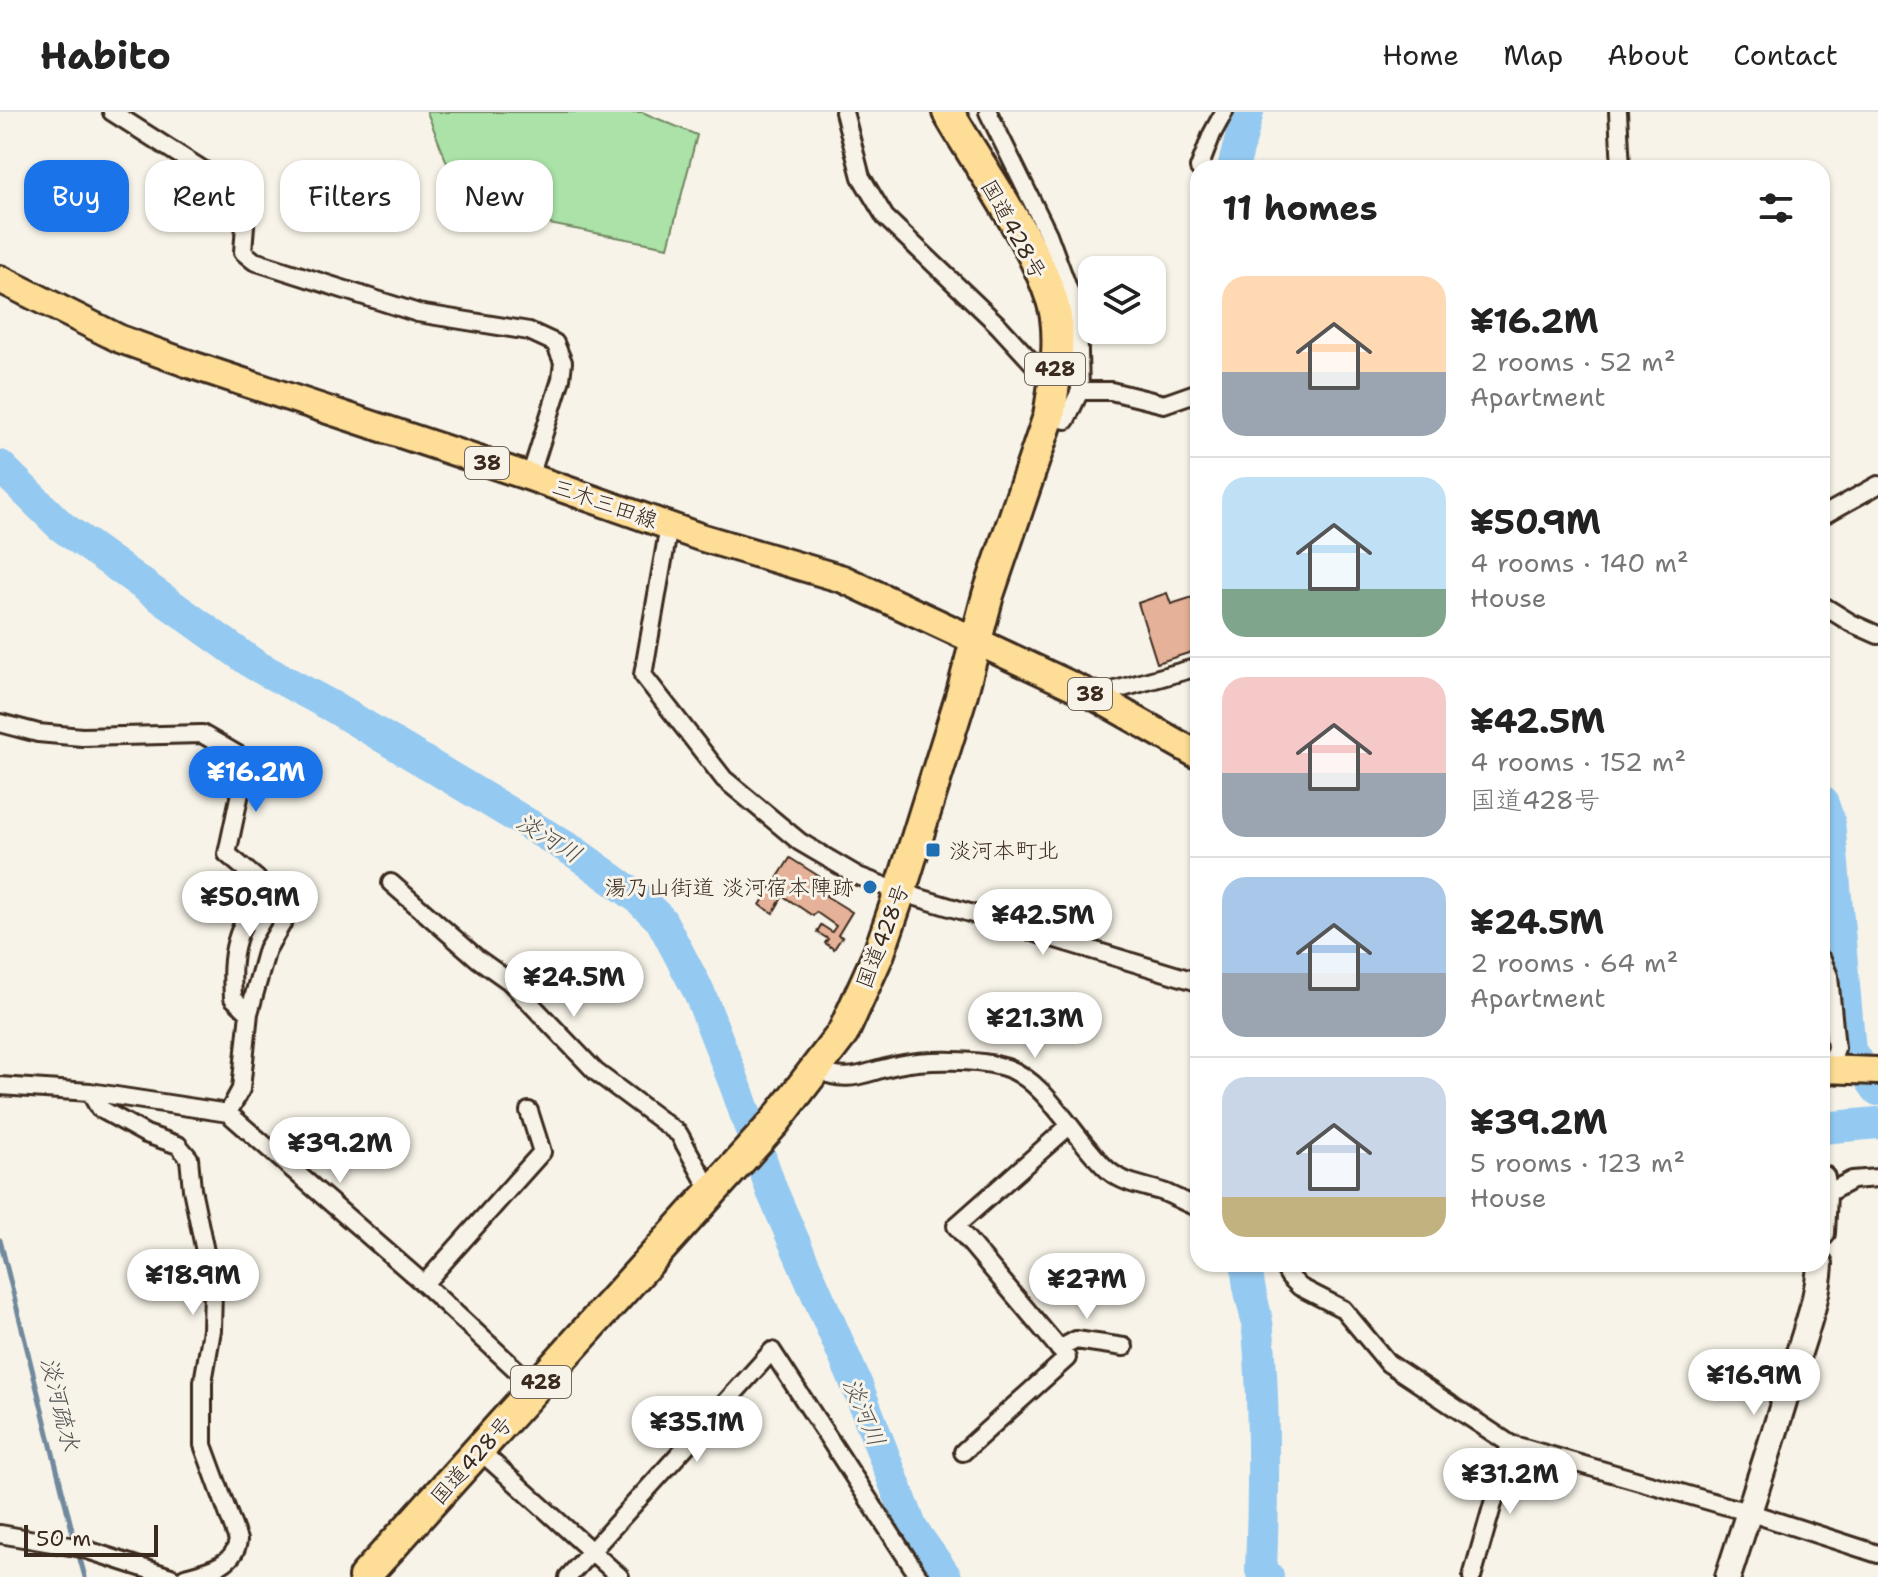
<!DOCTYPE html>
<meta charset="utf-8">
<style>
:root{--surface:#fff;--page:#f2f2f2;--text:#222;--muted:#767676;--line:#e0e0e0;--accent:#1a73e8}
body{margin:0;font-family:"Shantell Sans","Klee One",sans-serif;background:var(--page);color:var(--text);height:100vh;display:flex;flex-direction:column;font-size:30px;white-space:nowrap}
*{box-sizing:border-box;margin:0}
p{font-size:26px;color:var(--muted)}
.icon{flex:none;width:44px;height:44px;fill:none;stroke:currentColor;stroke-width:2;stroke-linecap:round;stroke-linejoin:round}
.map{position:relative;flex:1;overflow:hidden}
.panel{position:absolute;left:1190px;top:48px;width:640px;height:1112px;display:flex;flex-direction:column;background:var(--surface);border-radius:24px;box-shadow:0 2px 6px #0004}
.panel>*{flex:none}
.top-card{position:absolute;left:24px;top:48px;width:760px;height:72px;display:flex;gap:16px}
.tools{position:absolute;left:1078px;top:144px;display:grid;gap:16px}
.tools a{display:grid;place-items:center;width:88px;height:88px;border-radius:16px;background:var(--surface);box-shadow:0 2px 6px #0004;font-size:40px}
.scale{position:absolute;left:24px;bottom:20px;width:134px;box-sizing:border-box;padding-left:8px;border:4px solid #3b2a1e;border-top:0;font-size:22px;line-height:28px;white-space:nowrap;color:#3b2a1e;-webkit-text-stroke:6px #f7f3e8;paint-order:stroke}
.price{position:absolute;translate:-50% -68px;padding:0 18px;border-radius:28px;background:#fff;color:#222;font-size:26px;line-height:52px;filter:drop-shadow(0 2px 4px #0008)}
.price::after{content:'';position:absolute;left:50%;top:48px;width:24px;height:18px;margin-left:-12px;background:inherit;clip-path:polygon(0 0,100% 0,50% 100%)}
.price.selected{background:var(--accent);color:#fff}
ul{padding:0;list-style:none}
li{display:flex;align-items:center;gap:24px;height:200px;padding:0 32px}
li+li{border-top:2px solid var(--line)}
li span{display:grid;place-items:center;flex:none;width:224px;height:160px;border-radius:24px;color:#555}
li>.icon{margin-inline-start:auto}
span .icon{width:96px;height:96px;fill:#fffc;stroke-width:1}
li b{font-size:34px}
h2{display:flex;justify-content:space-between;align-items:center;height:96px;padding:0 32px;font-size:34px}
.chip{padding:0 28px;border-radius:24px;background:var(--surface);box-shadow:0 2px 6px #0004;font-size:28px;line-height:72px}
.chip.selected{background:var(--accent);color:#fff}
header{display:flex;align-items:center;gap:48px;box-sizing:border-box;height:112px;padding:0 40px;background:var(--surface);border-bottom:2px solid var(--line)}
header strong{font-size:38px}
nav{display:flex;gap:44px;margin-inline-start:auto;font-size:28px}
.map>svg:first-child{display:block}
.green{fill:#aae2a7;stroke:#728662;stroke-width:2}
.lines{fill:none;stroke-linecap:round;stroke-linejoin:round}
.stream{stroke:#70899d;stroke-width:5}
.river{stroke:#94c9f1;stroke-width:32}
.building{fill:#e5b198;stroke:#3b2a1e;stroke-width:2}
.street-casing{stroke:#3b2a1e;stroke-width:22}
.secondary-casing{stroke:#3b2a1e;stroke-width:30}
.primary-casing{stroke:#3b2a1e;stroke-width:32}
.highway-casing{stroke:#3b2a1e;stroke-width:36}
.street{stroke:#f7f3e8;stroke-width:16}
.secondary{stroke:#f7f3e8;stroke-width:24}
.primary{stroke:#fedd96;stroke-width:26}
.highway{stroke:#fedd96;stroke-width:30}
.poi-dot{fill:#1f6fb2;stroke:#f7f3e8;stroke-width:3}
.labels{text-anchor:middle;stroke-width:6;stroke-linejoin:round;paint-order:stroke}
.shield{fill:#f7f3e8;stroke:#73665b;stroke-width:2}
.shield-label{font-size:20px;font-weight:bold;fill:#3b2a1e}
.street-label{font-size:22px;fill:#3b2a1e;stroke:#f7f3e8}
.poi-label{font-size:22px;fill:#3b2a1e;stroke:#f7f3e8;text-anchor:start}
.water-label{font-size:24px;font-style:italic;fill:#515253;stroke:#f7f3e8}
</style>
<header>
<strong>Habito</strong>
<nav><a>Home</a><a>Map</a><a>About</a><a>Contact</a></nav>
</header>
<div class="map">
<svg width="1878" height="1465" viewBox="0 0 1878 1465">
<rect width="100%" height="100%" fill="#f7f3e8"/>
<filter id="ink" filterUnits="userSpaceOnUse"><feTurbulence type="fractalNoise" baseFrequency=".0125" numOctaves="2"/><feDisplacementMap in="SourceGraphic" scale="16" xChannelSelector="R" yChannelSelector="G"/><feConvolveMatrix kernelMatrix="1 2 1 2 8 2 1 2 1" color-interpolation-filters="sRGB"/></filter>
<g filter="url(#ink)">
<path class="green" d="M427 0H642L697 23 668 135 498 102 449 56Z"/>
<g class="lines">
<path class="stream" d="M0 1128 75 1430
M78 1440 85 1465"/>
<path class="river" d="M1233 56 1248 0
M0 354 61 414 255 553 335 596 576 741 637 785 661 808 699 880 736 975 772 1079 858 1276 912 1417 946 1465
M1822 689 1829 709 1850 939 1878 978
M1822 1016 1878 1011
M1247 1152C1246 1175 1256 1195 1258 1218 1265 1298 1264 1378 1261 1458L1268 1465"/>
</g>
<path class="building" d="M1167 481 1171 492 1193 485 1198 501V538L1157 551 1138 491Z
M790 746 833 773 826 784 852 800 838 823 842 825 834 837 825 831 828 827 817 820 821 813 832 820 836 814 816 800 813 804 783 784 773 801 760 793Z"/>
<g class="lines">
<g class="street-casing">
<path id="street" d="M112 0 247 86 243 140 254 149 418 201 529 219 555 231 563 250 561 267 530 365
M844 0 861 65 885 105 998 213 1053 273
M988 0 1048 122 1078 203 1080 279 1066 308 1049 304
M1618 0 1621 56
M1199 56 1212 22 1224 0
M1080 279H1111L1164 292 1198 280
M1822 404 1878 373
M669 414 643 563 724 667 800 730 858 764 900 780 1198 870
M1822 493 1851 511 1878 523
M1094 584 1198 555
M0 611 38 621 82 625 202 622 247 648 227 742 257 767C255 796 244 803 237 828 231 848 232 865 233 886L249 901 241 977 228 1001
M391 771 478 847 509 869 596 960 679 1022 711 1080
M1822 848 1829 864 1836 936 1830 958
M249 901 267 837 304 775
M816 957C849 974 866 959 898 953 927 947 980 947 1007 956 1046 969 1078 1032 1109 1059 1126 1073 1147 1074 1166 1081 1175 1085 1184 1090 1194 1094
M0 974 90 980 228 1001 424 1172 536 1276
M90 980 99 996 146 1022 178 1033 189 1046 192 1077 213 1178 212 1218 203 1270V1333L238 1428C235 1454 206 1459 185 1465
M1824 1083 1852 1068 1878 1066
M1282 1152 1289 1164 1300 1175 1343 1197 1388 1251 1510 1332 1751 1401 1878 1442
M424 1172 542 1040 529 999
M1059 1237 1076 1228 1124 1235
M479 1338 620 1465
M963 1340 1067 1246 956 1114 1069 1014
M0 1422 81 1436 171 1465
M568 1465 772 1239 919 1465
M1472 1465 1510 1332"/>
</g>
<g class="secondary-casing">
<path id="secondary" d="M1822 1066 1824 1083 1822 1121
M1728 1465C1750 1396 1773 1328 1793 1259 1804 1224 1818 1188 1820 1152"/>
</g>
<g class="primary-casing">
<path id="primary" d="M0 167 120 227 192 253 530 365 700 425 843 467 1094 584 1198 643
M1822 957 1878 959"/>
</g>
<g class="highway-casing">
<path id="highway" d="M364 1465 774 1011 843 921 879 841 900 780 961 585 988 483 1049 304C1055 269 1063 221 1052 188 1032 126 981 58 948 0"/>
</g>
<use href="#street" class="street"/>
<use href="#secondary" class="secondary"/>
<use href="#primary" class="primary"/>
<use href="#highway" class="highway"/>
</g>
</g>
<g class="poi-dot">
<rect x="925" y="730" width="16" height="16" rx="4"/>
<circle cx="870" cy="775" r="8"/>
</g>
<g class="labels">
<g class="shield">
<rect x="1025" y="241" width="60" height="32" rx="6"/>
<rect x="465" y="335" width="44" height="32" rx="6"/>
<rect x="1068" y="566" width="44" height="32" rx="6"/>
<rect x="511" y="1254" width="60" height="32" rx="6"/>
</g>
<g class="shield-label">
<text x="1055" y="264">428</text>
<text x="487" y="358">38</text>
<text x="1090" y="589">38</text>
<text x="541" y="1277">428</text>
</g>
<g class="street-label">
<text transform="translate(1014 117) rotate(61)" y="8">国道428号</text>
<text transform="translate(605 391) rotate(19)" y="8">三木三田線</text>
<text transform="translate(882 824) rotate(-69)" y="8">国道428号</text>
<text transform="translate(471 1348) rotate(-48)" y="8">国道428号</text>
</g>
<g class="poi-label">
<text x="949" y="746">淡河本町北</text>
<text x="854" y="783" text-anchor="end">湯乃山街道 淡河宿本陣跡</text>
</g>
<g class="water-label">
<text transform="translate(549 726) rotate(32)" y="8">淡河川</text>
<text transform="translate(60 1292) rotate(76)" y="8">淡河疏水</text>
<text transform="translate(864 1300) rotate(67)" y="8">淡河川</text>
</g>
</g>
</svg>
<div class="tools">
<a><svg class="icon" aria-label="layers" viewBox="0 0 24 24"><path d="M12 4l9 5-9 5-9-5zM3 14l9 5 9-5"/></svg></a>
</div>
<div class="scale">50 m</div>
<b class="price selected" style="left:256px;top:702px">¥16.2M</b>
<b class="price" style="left:250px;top:827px">¥50.9M</b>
<b class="price" style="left:1043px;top:845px">¥42.5M</b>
<b class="price" style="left:574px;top:907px">¥24.5M</b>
<b class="price" style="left:1035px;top:948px">¥21.3M</b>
<b class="price" style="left:340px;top:1073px">¥39.2M</b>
<b class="price" style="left:193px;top:1205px">¥18.9M</b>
<b class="price" style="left:1087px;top:1209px">¥27M</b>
<b class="price" style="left:1754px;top:1305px">¥16.9M</b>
<b class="price" style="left:697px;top:1352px">¥35.1M</b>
<b class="price" style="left:1510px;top:1404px">¥31.2M</b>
<div class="top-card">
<a class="chip selected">Buy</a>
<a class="chip">Rent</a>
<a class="chip">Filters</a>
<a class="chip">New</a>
</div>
<section class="panel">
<h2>11 homes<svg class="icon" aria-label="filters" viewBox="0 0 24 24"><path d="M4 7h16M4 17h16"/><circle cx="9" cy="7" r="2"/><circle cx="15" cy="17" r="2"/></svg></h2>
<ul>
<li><span style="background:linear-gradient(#ffd9b3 60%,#9aa5b1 0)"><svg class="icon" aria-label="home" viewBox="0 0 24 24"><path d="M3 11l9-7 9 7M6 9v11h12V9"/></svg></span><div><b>¥16.2M</b><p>2 rooms · 52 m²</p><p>Apartment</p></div></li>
<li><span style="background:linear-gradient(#bfe0f5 70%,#7fa58c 0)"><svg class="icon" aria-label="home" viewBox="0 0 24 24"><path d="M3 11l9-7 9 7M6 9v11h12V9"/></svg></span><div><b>¥50.9M</b><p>4 rooms · 140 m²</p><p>House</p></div></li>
<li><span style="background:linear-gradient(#f6c9c9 60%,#9aa5b1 0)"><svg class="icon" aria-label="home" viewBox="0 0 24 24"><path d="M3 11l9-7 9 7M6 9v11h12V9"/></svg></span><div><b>¥42.5M</b><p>4 rooms · 152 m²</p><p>国道428号</p></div></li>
<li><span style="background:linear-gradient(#a9c7e8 60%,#9aa5b1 0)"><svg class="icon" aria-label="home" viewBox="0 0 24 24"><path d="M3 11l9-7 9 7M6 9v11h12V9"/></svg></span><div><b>¥24.5M</b><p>2 rooms · 64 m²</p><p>Apartment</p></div></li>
<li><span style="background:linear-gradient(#c9d6e8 75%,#c2b280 0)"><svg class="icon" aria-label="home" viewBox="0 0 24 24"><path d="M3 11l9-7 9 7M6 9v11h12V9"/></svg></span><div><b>¥39.2M</b><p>5 rooms · 123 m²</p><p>House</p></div></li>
</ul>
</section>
</div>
